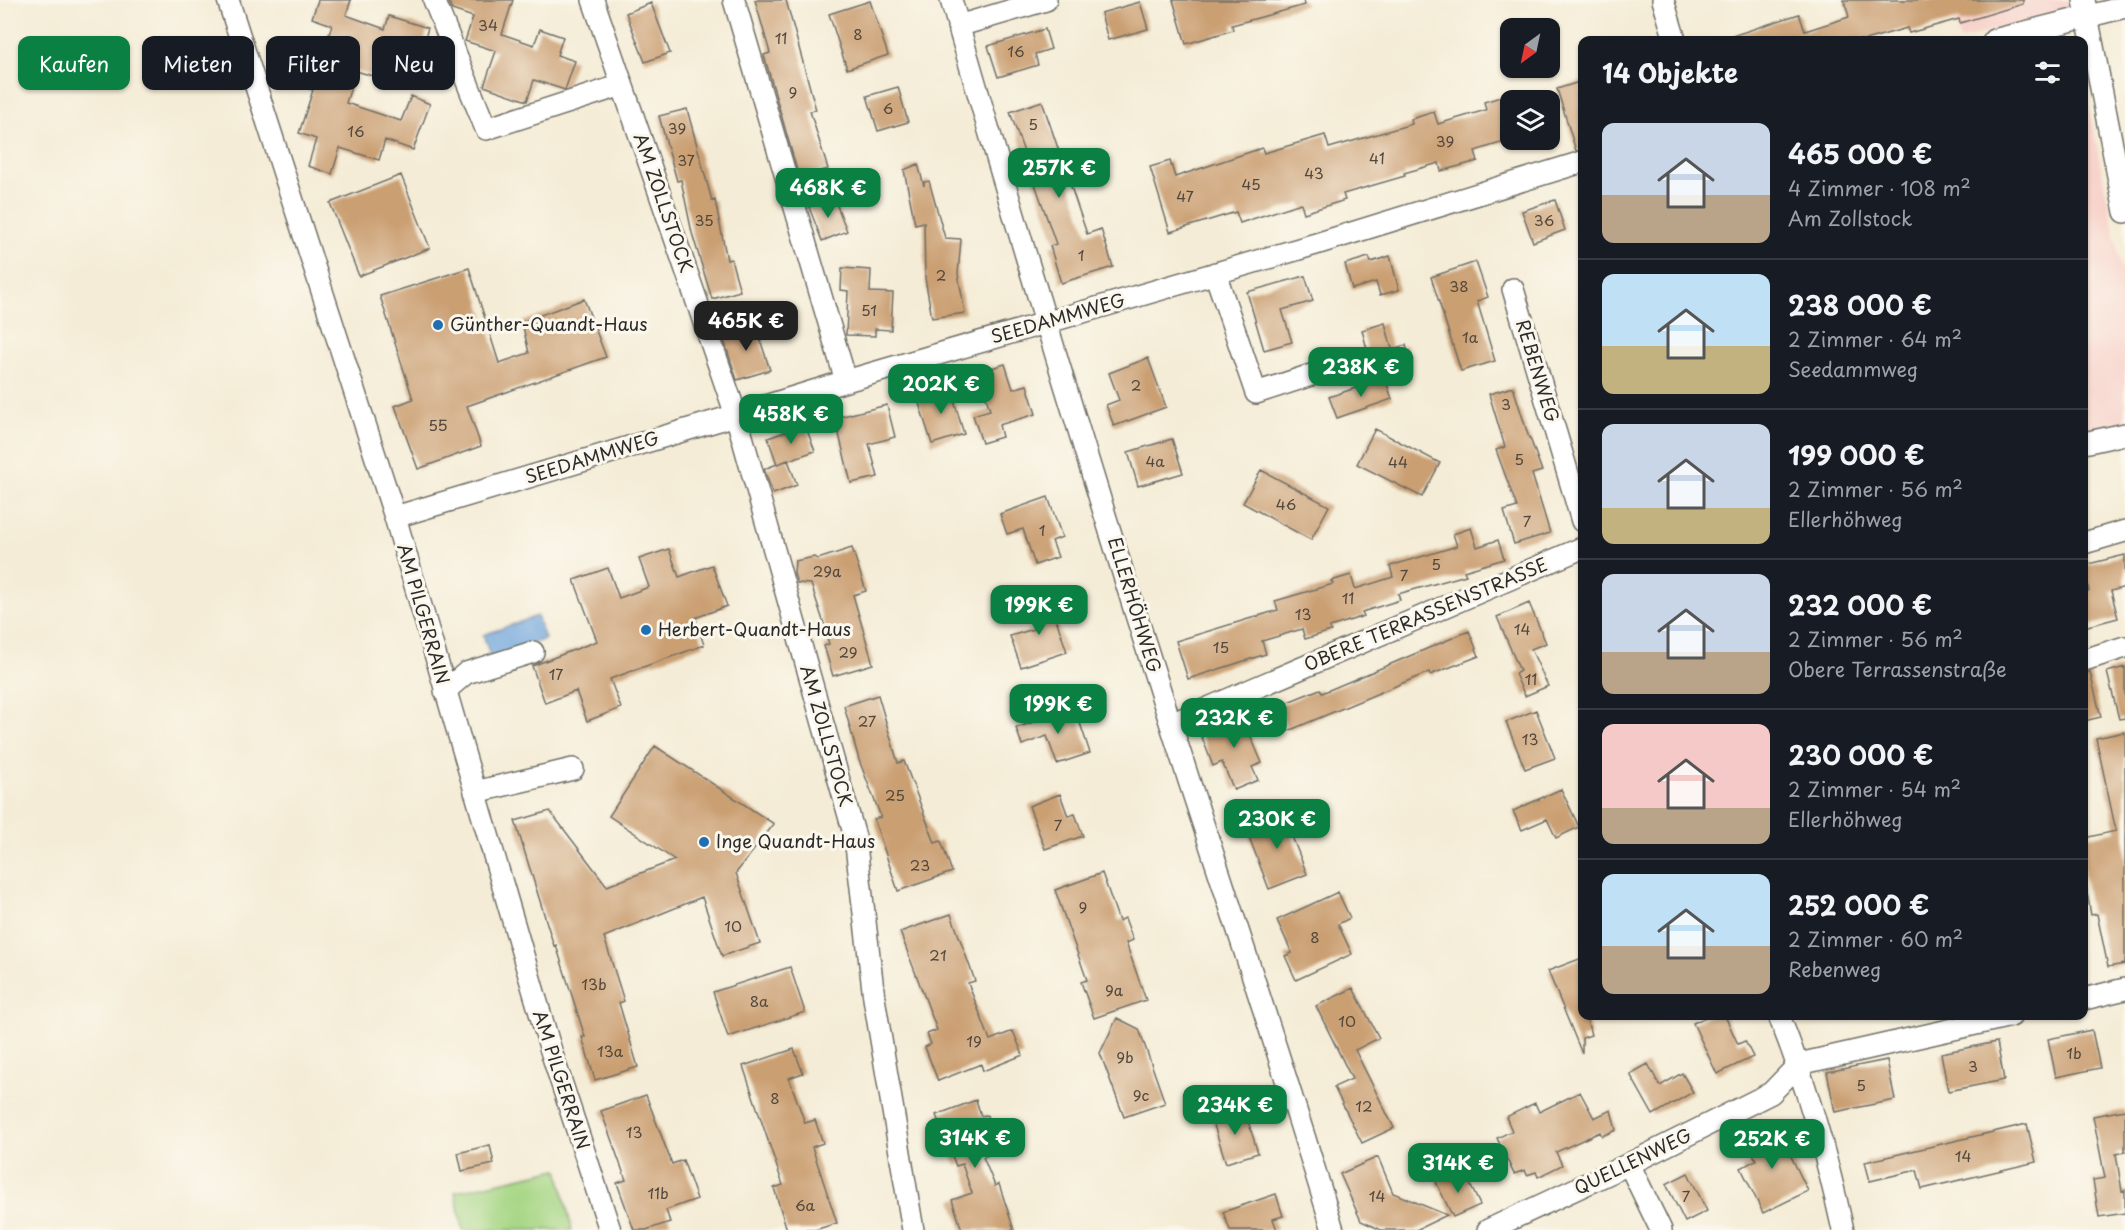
<!DOCTYPE html>
<html lang="de">
<meta charset="utf-8">
<style>
:root{--surface:#171b24;--page:#242831;--text:#f1f3f6;--muted:#9ea1a6;--line:#363941;--accent:#0b8043}
body{margin:0;font-family:"Playpen Sans",sans-serif;background:var(--page);color:var(--text);height:100vh;display:flex;flex-direction:column;font-size:22px;white-space:nowrap}
*{box-sizing:border-box;margin:0}
p{font-size:20px;color:var(--muted)}
.icon{flex:none;width:33px;height:33px;fill:none;stroke:currentColor;stroke-width:2;stroke-linecap:round;stroke-linejoin:round}
.map{position:relative;flex:1;overflow:hidden}
.details{position:absolute;left:1578px;top:36px;width:510px;height:984px;display:flex;flex-direction:column;background:var(--surface);border-radius:12px;box-shadow:0 2px 4px #0004}
.details>*{flex:none}
.top-card{position:absolute;left:18px;top:36px;width:570px;height:54px;display:flex;gap:12px}
.needle{width:39px;rotate:213deg}
.buttons{position:absolute;left:1500px;top:18px;display:grid;gap:12px}
.buttons a{display:grid;place-items:center;width:60px;height:60px;border-radius:12px;background:var(--surface);box-shadow:0 2px 4px #0004;font-size:30px}
.price{position:absolute;translate:-50% -51px;padding:0 14px;border-radius:12px;background:var(--accent);color:#fff;font-size:20px;line-height:39px;filter:drop-shadow(0 2px 3px #0008)}
.price::after{content:'';position:absolute;left:50%;top:36px;width:18px;height:14px;margin-left:-9px;background:inherit;clip-path:polygon(0 0,100% 0,50% 100%)}
.price.active{background:#222;color:#fff}
ul{padding:0;list-style:none}
li{display:flex;align-items:center;gap:18px;height:150px;padding:0 24px}
li+li{border-top:2px solid var(--line)}
li span{display:grid;place-items:center;flex:none;width:168px;height:120px;border-radius:12px;color:#555}
li>.icon{margin-inline-start:auto}
span .icon{width:72px;height:72px;fill:#fffc;stroke-width:1}
li b{font-size:26px}
h2{display:flex;justify-content:space-between;align-items:center;height:72px;padding:0 24px;font-size:26px}
.chip{padding:0 21px;border-radius:12px;background:var(--surface);box-shadow:0 2px 4px #0004;font-size:21px;line-height:54px}
.chip.active{background:var(--accent);color:#fff}
.map>svg:first-child{display:block}
.built{fill:#f7d1c9}
.green{fill:#a6d684;stroke:#688058;stroke-width:1.5}
.water{fill:#6fa5dd;stroke:#4d6884;stroke-width:1.5}
.building{fill:#ca9f72}
.lines{fill:none;stroke-linecap:round;stroke-linejoin:round}
.minor-casing{stroke:#716f67;stroke-width:24}
.minor{stroke:#fff;stroke-width:21}
.poi-dot{fill:#1f6fb2;stroke:#fbf7ec;stroke-width:2}
.labels{text-anchor:middle;stroke-width:6;stroke-linejoin:round;paint-order:stroke}
.number-label{font-size:15px;fill:#53483d}
.street-label{font-size:18px;fill:#2b2b2b;stroke:#fbf7ec}
.poi-label{font-size:18px;fill:#2b2b2b;stroke:#fbf7ec;text-anchor:start}
</style>
<div class="map">
<svg width="2125" height="1230" viewBox="0 0 2125 1230">
<rect width="100%" height="100%" fill="#fbf7ec"/>
<filter id="ink" filterUnits="userSpaceOnUse"><feTurbulence type="fractalNoise" baseFrequency=".0167" numOctaves="2"/><feDisplacementMap in="SourceGraphic" scale="12" xChannelSelector="R" yChannelSelector="G"/><feConvolveMatrix kernelMatrix="1 2 1 2 8 2 1 2 1" color-interpolation-filters="sRGB"/></filter>
<filter id="wash" filterUnits="userSpaceOnUse"><feTurbulence type="fractalNoise" baseFrequency=".008" numOctaves="4" result="noise"/><feDisplacementMap in="SourceGraphic" scale="24" xChannelSelector="R" yChannelSelector="G"/><feGaussianBlur stdDeviation="1.35" result="paint"/><feColorMatrix in="noise" values="0 0 0 0 0 0 0 0 0 0 0 0 0 0 0 0 0 1.4 0 .05"/><feComposite in="paint" operator="in"/></filter>
<g filter="url(#wash)">
<rect width="100%" height="100%" fill="#f4ecd6"/>
<path class="built" d="M1947 0H2070L2072 9 1960 40Z
M2084 83 2125 286V422L2084 430Z"/>
<path class="green" d="M558 1169 572 1230H463L455 1192Z"/>
<path class="water" d="M537 616 545 639 491 658 483 635Z"/>
<g id="blocks">
<path class="building" d="M318 0H351L346 15 385 29 389 16 428 28 410 87 356 71 346 103 401 121 411 96 430 104 413 150 385 140 379 160 340 148 332 174 308 166 316 139 299 133 313 90 296 85 303 64 318 69 332 25 312 18Z
M448 0H513L502 34 534 45 540 29 563 37 557 55 575 61 565 90 534 80 527 101 484 86 496 51 465 41 473 17 452 10Z
M755 0H786L816 110 810 111 828 169 799 177 764 55 770 53Z
M1173 0H1304L1305 5 1232 25 1233 30 1186 44Z
M1844 0H2023V4L1960 23 1959 19 1909 33 1907 28 1865 40H1729V37L1799 14 1805 31 1849 17Z
M870 1 888 55 847 69 829 14Z
M1140 2 1148 29 1108 40 1101 13Z
M651 3 670 53 645 62 626 13Z
M1045 29 1051 49 1035 54 1038 65 998 77 988 46Z
M1582 81V150L1576 151 1557 89Z
M898 87 908 122 878 131 867 96Z
M1510 94V140L1475 151 1478 161 1441 171 1439 163 1404 173 1405 176 1343 194 1345 200 1304 213 1301 203 1240 223 1236 212 1170 232 1150 167 1170 161 1175 177 1262 148 1264 153 1325 135 1329 148 1412 124 1411 119 1434 112 1438 124 1486 110 1484 102Z
M1042 101 1087 234 1101 229 1113 267 1061 283 1050 246 1056 244 1010 112Z
M687 109 712 201 715 200 727 260 731 259 740 291 712 299 692 233 681 180 677 181 659 116Z
M918 164 924 186V182L929 181 945 238 961 239 958 274 965 313 932 318 925 278 924 222 915 224 904 170Z
M401 175 430 248 359 276 330 203Z
M834 198 847 231 822 241 809 207Z
M1555 200 1565 230 1533 242 1522 211Z
M1390 256 1399 290 1380 295 1376 282 1352 289 1345 264 1369 257 1371 262Z
M1476 262 1488 297 1477 301 1495 361 1461 371 1431 277Z
M469 268 499 363 529 353 522 322 584 299 606 357 467 406 481 446 418 469 395 406 413 399 380 296Z
M842 268 871 270 870 292 893 293 891 330 875 329V336L846 335 848 291 841 290Z
M1305 276 1313 301 1282 310 1292 342 1264 350 1247 292Z
M1385 323 1392 349 1406 345 1410 361 1373 372 1362 330Z
M755 324 770 370 737 380 722 334Z
M1148 358 1166 407 1114 426 1106 405 1119 400 1109 373Z
M1005 364 1013 389 1027 385 1036 414 999 425 1002 437 982 443 973 415 990 410 978 372Z
M1385 378 1392 399 1337 418 1329 397Z
M950 387 964 434 932 444 917 397Z
M1513 387 1529 438H1530L1542 471 1532 474 1550 533 1514 544 1504 511 1517 507 1496 450 1505 447 1489 394Z
M887 405 895 437 869 444 878 477 851 483 835 418Z
M805 425 815 451 777 464 768 438Z
M1375 429 1440 463 1422 497 1357 464Z
M1172 439 1183 473 1138 486 1128 452Z
M788 460 797 485 773 494 764 469Z
M1261 470 1329 506 1311 540 1243 503Z
M1048 497 1062 537 1052 541 1058 557 1035 565 1023 529 1007 534 1000 514Z
M1471 528 1477 547 1498 540 1504 559 1464 571 1466 575 1398 594 1400 600 1362 612 1364 616 1330 627 1331 631 1305 639 1302 629 1262 641 1266 654 1188 679 1176 641 1278 610 1275 601 1333 584 1331 581 1351 575 1355 589 1393 577 1390 566 1457 546 1453 534Z
M852 548 866 591 853 595 873 664 833 676 824 646 829 644 824 627H825L811 584 797 583 794 573 795 561 814 557 818 559Z
M669 549 679 577 712 565 727 606 695 618 704 645 610 679 621 708 587 721 576 691 545 703 532 666 597 641 574 580 608 568 619 598 649 587 639 559Z
M2125 555V587L2111 591 2118 618 2084 627V592L2089 591 2084 565Z
M1049 598 1067 652 1021 667 1010 636 1034 629 1026 606Z
M1529 603 1546 643 1531 649 1548 686 1525 696 1515 674 1520 671 1497 617Z
M1469 631 1479 656 1430 675 1429 672 1288 731 1278 706 1320 689 1322 693Z
M2125 667V718L2119 719 2107 672Z
M2090 672 2101 717 2084 721V673Z
M878 695 898 763 904 761 935 843 941 841 952 872 898 891 874 819 881 817 859 760 844 706Z
M1075 708 1090 753 1057 764 1047 736 1022 745 1016 728Z
M1536 710 1555 758 1525 769 1506 722Z
M1249 712 1255 728 1248 730 1262 763 1252 767 1258 780 1234 790 1222 762 1213 766 1200 732Z
M2125 732V964L2108 967 2097 914 2091 915 2084 875V838L2116 831 2096 738Z
M655 746 774 824 736 873 760 943 722 956 702 897 604 937 624 1001 619 1003 638 1067 595 1080 582 1037H585L556 945 554 946 515 821 550 811 607 886 675 860 609 816Z
M1561 789 1579 827 1556 838 1547 819 1522 830 1513 811Z
M1060 794 1068 816 1075 814 1083 836 1045 849 1029 806Z
M1292 811 1300 831 1291 834 1307 874 1269 889 1246 829Z
M1102 873 1119 921 1125 918 1133 940 1126 943 1146 1000 1094 1018 1081 982 1087 980 1055 890Z
M1338 892 1350 918 1338 924 1352 954 1296 980 1285 956 1292 953 1277 920Z
M951 914 975 981 968 983 990 1040 1013 1031 1023 1055 983 1071 981 1064 938 1081 925 1047 931 1044 927 1034 937 1030 900 932Z
M1582 958V991L1580 992 1582 1016H1586L1591 1035 1582 1038V1054L1548 971Z
M790 967 805 1012 728 1037 713 992Z
M1353 988 1379 1038 1355 1050 1394 1128 1362 1143 1334 1087 1352 1079 1316 1006Z
M1710 1016H1725L1738 1044 1745 1041 1753 1057 1717 1074 1693 1023Z
M1117 1018 1139 1029 1165 1103 1124 1117 1100 1053Z
M2092 1030 2100 1068 2056 1077 2048 1039Z
M1997 1042 2004 1080 1948 1091 1941 1053Z
M794 1049 803 1073 789 1078 805 1123 815 1120 823 1143 812 1147 837 1223 815 1230H787L774 1188 783 1185 743 1066Z
M1887 1060 1895 1100 1835 1112 1827 1072Z
M1648 1064 1660 1086 1682 1073 1693 1092 1653 1115 1630 1074Z
M1580 1092 1594 1118 1611 1110 1616 1130 1602 1136 1600 1132 1556 1152 1562 1165 1538 1177 1536 1172 1527 1175 1525 1170 1514 1174 1497 1138 1512 1131 1506 1117 1535 1103 1539 1112Z
M646 1095 672 1164 683 1160 697 1199 666 1210 670 1222 646 1230H634L617 1183 626 1180 601 1111Z
M976 1100 981 1116 987 1115 993 1133 986 1136 993 1153 983 1157 995 1186 999 1184 1014 1230H962L952 1200 972 1193 962 1164 956 1166 936 1115Z
M1244 1108 1258 1153 1226 1163 1212 1119Z
M2125 1110V1152L2116 1154 2122 1191 2125 1190V1213L2099 1217 2093 1180 2105 1178 2093 1116Z
M1775 1124 1808 1191 1763 1213 1741 1168 1756 1160 1746 1138Z
M2027 1124 2036 1162 1922 1189 1917 1170 1870 1181 1865 1162Z
M490 1145 494 1164 462 1171 458 1153Z
M1378 1157 1393 1193 1447 1215 1416 1230H1381L1361 1221 1340 1174Z
M1463 1170 1480 1205 1453 1217 1436 1182Z
M1688 1173 1707 1211 1685 1222 1666 1184Z
M1276 1194 1283 1216 1273 1219 1277 1230H1230L1223 1212Z"/>
</g>
</g>
<g filter="url(#ink)">
<use href="#blocks" fill-opacity="0" stroke="#716f67" stroke-width="1.5"/>
<g class="lines">
<g class="minor-casing">
<path id="minor" d="M228 0 395 517 552 1054 610 1230
M434 0 486 129 622 85
M593 0 736 415 855 837 874 998 913 1230
M734 0 846 381
M951 0C1021 243 1094 484 1171 725 1225 893 1282 1060 1333 1230
M1663 0 1675 40
M2084 0 2125 212
M958 26 1046 0
M1994 40 2125 7
M1215 273 1256 393 1351 362
M1513 289 1582 521
M2084 443 2125 434
M395 517 736 415 846 381 1316 244 1582 162
M2084 543 2125 531
M2084 660 2125 647
M445 691 466 673 533 652
M1171 724 1582 548
M475 792 573 769
M2084 999 2125 989
M1779 1016C1807 1085 1827 1157 1843 1230
M1629 1164 1661 1230
M1488 1230 1629 1164 1771 1093 1799 1064 2011 1016"/>
</g>
<use href="#minor" class="minor"/>
</g>
</g>
<g class="poi-dot">
<circle cx="438" cy="325" r="6"/>
<circle cx="646" cy="630" r="6"/>
<circle cx="704" cy="842" r="6"/>
</g>
<g class="labels">
<g class="number-label">
<text x="488" y="31">34</text>
<text x="858" y="40">8</text>
<text x="781" y="44">11</text>
<text x="1016" y="57">16</text>
<text x="793" y="98">9</text>
<text x="888" y="114">6</text>
<text x="1033" y="130">5</text>
<text x="677" y="134">39</text>
<text x="356" y="137">16</text>
<text x="1445" y="147">39</text>
<text x="1377" y="164">41</text>
<text x="686" y="166">37</text>
<text x="1314" y="179">43</text>
<text x="1251" y="190">45</text>
<text x="1185" y="202">47</text>
<text x="704" y="226">35</text>
<text x="1544" y="226">36</text>
<text x="1081" y="261">1</text>
<text x="941" y="281">2</text>
<text x="1459" y="292">38</text>
<text x="869" y="316">51</text>
<text x="1470" y="343">1a</text>
<text x="1136" y="391">2</text>
<text x="1506" y="410">3</text>
<text x="438" y="431">55</text>
<text x="1519" y="465">5</text>
<text x="1155" y="467">4a</text>
<text x="1398" y="468">44</text>
<text x="1286" y="510">46</text>
<text x="1527" y="527">7</text>
<text x="1042" y="536">1</text>
<text x="1436" y="570">5</text>
<text x="827" y="577">29a</text>
<text x="1404" y="581">7</text>
<text x="1348" y="604">11</text>
<text x="1303" y="620">13</text>
<text x="1522" y="635">14</text>
<text x="1221" y="653">15</text>
<text x="848" y="658">29</text>
<text x="556" y="680">17</text>
<text x="1531" y="685">11</text>
<text x="867" y="727">27</text>
<text x="1530" y="745">13</text>
<text x="895" y="801">25</text>
<text x="1058" y="831">7</text>
<text x="920" y="871">23</text>
<text x="1083" y="913">9</text>
<text x="733" y="932">10</text>
<text x="1315" y="943">8</text>
<text x="938" y="961">21</text>
<text x="594" y="990">13b</text>
<text x="1114" y="996">9a</text>
<text x="759" y="1007">8a</text>
<text x="1347" y="1027">10</text>
<text x="974" y="1047">19</text>
<text x="610" y="1057">13a</text>
<text x="2074" y="1059">1b</text>
<text x="1125" y="1063">9b</text>
<text x="1973" y="1072">3</text>
<text x="1861" y="1091">5</text>
<text x="1141" y="1101">9c</text>
<text x="775" y="1104">8</text>
<text x="1364" y="1112">12</text>
<text x="634" y="1138">13</text>
<text x="1963" y="1162">14</text>
<text x="658" y="1199">11b</text>
<text x="1377" y="1202">14</text>
<text x="1686" y="1202">7</text>
<text x="805" y="1211">6a</text>
</g>
<g class="street-label">
<text transform="translate(663 203) rotate(71)" y="6">AM ZOLLSTOCK</text>
<text transform="translate(1058 319) rotate(-16)" y="6">SEEDAMMWEG</text>
<text transform="translate(1537 371) rotate(73)" y="6">REBENWEG</text>
<text transform="translate(592 458) rotate(-17)" y="6">SEEDAMMWEG</text>
<text transform="translate(1134 605) rotate(73)" y="6">ELLERHÖHWEG</text>
<text transform="translate(423 614) rotate(74)" y="6">AM PILGERRAIN</text>
<text transform="translate(1426 615) rotate(-23)" y="6">OBERE TERRASSENSTRASSE</text>
<text transform="translate(826 736) rotate(74)" y="6">AM ZOLLSTOCK</text>
<text transform="translate(561 1080) rotate(72)" y="6">AM PILGERRAIN</text>
<text transform="translate(1633 1162) rotate(-26)" y="6">QUELLENWEG</text>
</g>
<g class="poi-label">
<text x="450" y="331">Günther-Quandt-Haus</text>
<text x="658" y="636">Herbert-Quandt-Haus</text>
<text x="716" y="848">Inge Quandt-Haus</text>
</g>
</g>
</svg>
<div class="buttons">
<a><svg class="needle" viewBox="-14 -14 28 28"><path d="M0-13l5 13h-10z" fill="#e53935"/><path d="M0 13l5-13h-10z" fill="#9ea1a6"/></svg></a>
<a><svg class="icon" aria-label="layers" viewBox="0 0 24 24"><path d="M12 4l9 5-9 5-9-5zM3 14l9 5 9-5"/></svg></a>
</div>
<b class="price" style="left:1059px;top:199px">257K €</b>
<b class="price" style="left:828px;top:219px">468K €</b>
<b class="price active" style="left:746px;top:352px">465K €</b>
<b class="price" style="left:1361px;top:398px">238K €</b>
<b class="price" style="left:941px;top:415px">202K €</b>
<b class="price" style="left:791px;top:445px">458K €</b>
<b class="price" style="left:1039px;top:636px">199K €</b>
<b class="price" style="left:1058px;top:735px">199K €</b>
<b class="price" style="left:1234px;top:749px">232K €</b>
<b class="price" style="left:1277px;top:850px">230K €</b>
<b class="price" style="left:1235px;top:1136px">234K €</b>
<b class="price" style="left:975px;top:1169px">314K €</b>
<b class="price" style="left:1772px;top:1170px">252K €</b>
<b class="price" style="left:1458px;top:1194px">314K €</b>
<div class="top-card">
<a class="chip active">Kaufen</a>
<a class="chip">Mieten</a>
<a class="chip">Filter</a>
<a class="chip">Neu</a>
</div>
<section class="details">
<h2>14 Objekte<svg class="icon" aria-label="filters" viewBox="0 0 24 24"><path d="M4 7h16M4 17h16"/><circle cx="9" cy="7" r="2"/><circle cx="15" cy="17" r="2"/></svg></h2>
<ul>
<li><span style="background:linear-gradient(#c9d6e8 60%,#b9a48a 0)"><svg class="icon" aria-label="home" viewBox="0 0 24 24"><path d="M3 11l9-7 9 7M6 9v11h12V9"/></svg></span><div><b>465 000 €</b><p>4 Zimmer · 108 m²</p><p>Am Zollstock</p></div></li>
<li><span style="background:linear-gradient(#bfe0f5 60%,#c2b280 0)"><svg class="icon" aria-label="home" viewBox="0 0 24 24"><path d="M3 11l9-7 9 7M6 9v11h12V9"/></svg></span><div><b>238 000 €</b><p>2 Zimmer · 64 m²</p><p>Seedammweg</p></div></li>
<li><span style="background:linear-gradient(#c9d6e8 70%,#c2b280 0)"><svg class="icon" aria-label="home" viewBox="0 0 24 24"><path d="M3 11l9-7 9 7M6 9v11h12V9"/></svg></span><div><b>199 000 €</b><p>2 Zimmer · 56 m²</p><p>Ellerhöhweg</p></div></li>
<li><span style="background:linear-gradient(#c9d6e8 65%,#b9a48a 0)"><svg class="icon" aria-label="home" viewBox="0 0 24 24"><path d="M3 11l9-7 9 7M6 9v11h12V9"/></svg></span><div><b>232 000 €</b><p>2 Zimmer · 56 m²</p><p>Obere Terrassenstraße</p></div></li>
<li><span style="background:linear-gradient(#f6c9c9 70%,#b9a48a 0)"><svg class="icon" aria-label="home" viewBox="0 0 24 24"><path d="M3 11l9-7 9 7M6 9v11h12V9"/></svg></span><div><b>230 000 €</b><p>2 Zimmer · 54 m²</p><p>Ellerhöhweg</p></div></li>
<li><span style="background:linear-gradient(#bfe0f5 60%,#b9a48a 0)"><svg class="icon" aria-label="home" viewBox="0 0 24 24"><path d="M3 11l9-7 9 7M6 9v11h12V9"/></svg></span><div><b>252 000 €</b><p>2 Zimmer · 60 m²</p><p>Rebenweg</p></div></li>
</ul>
</section>
</div>
